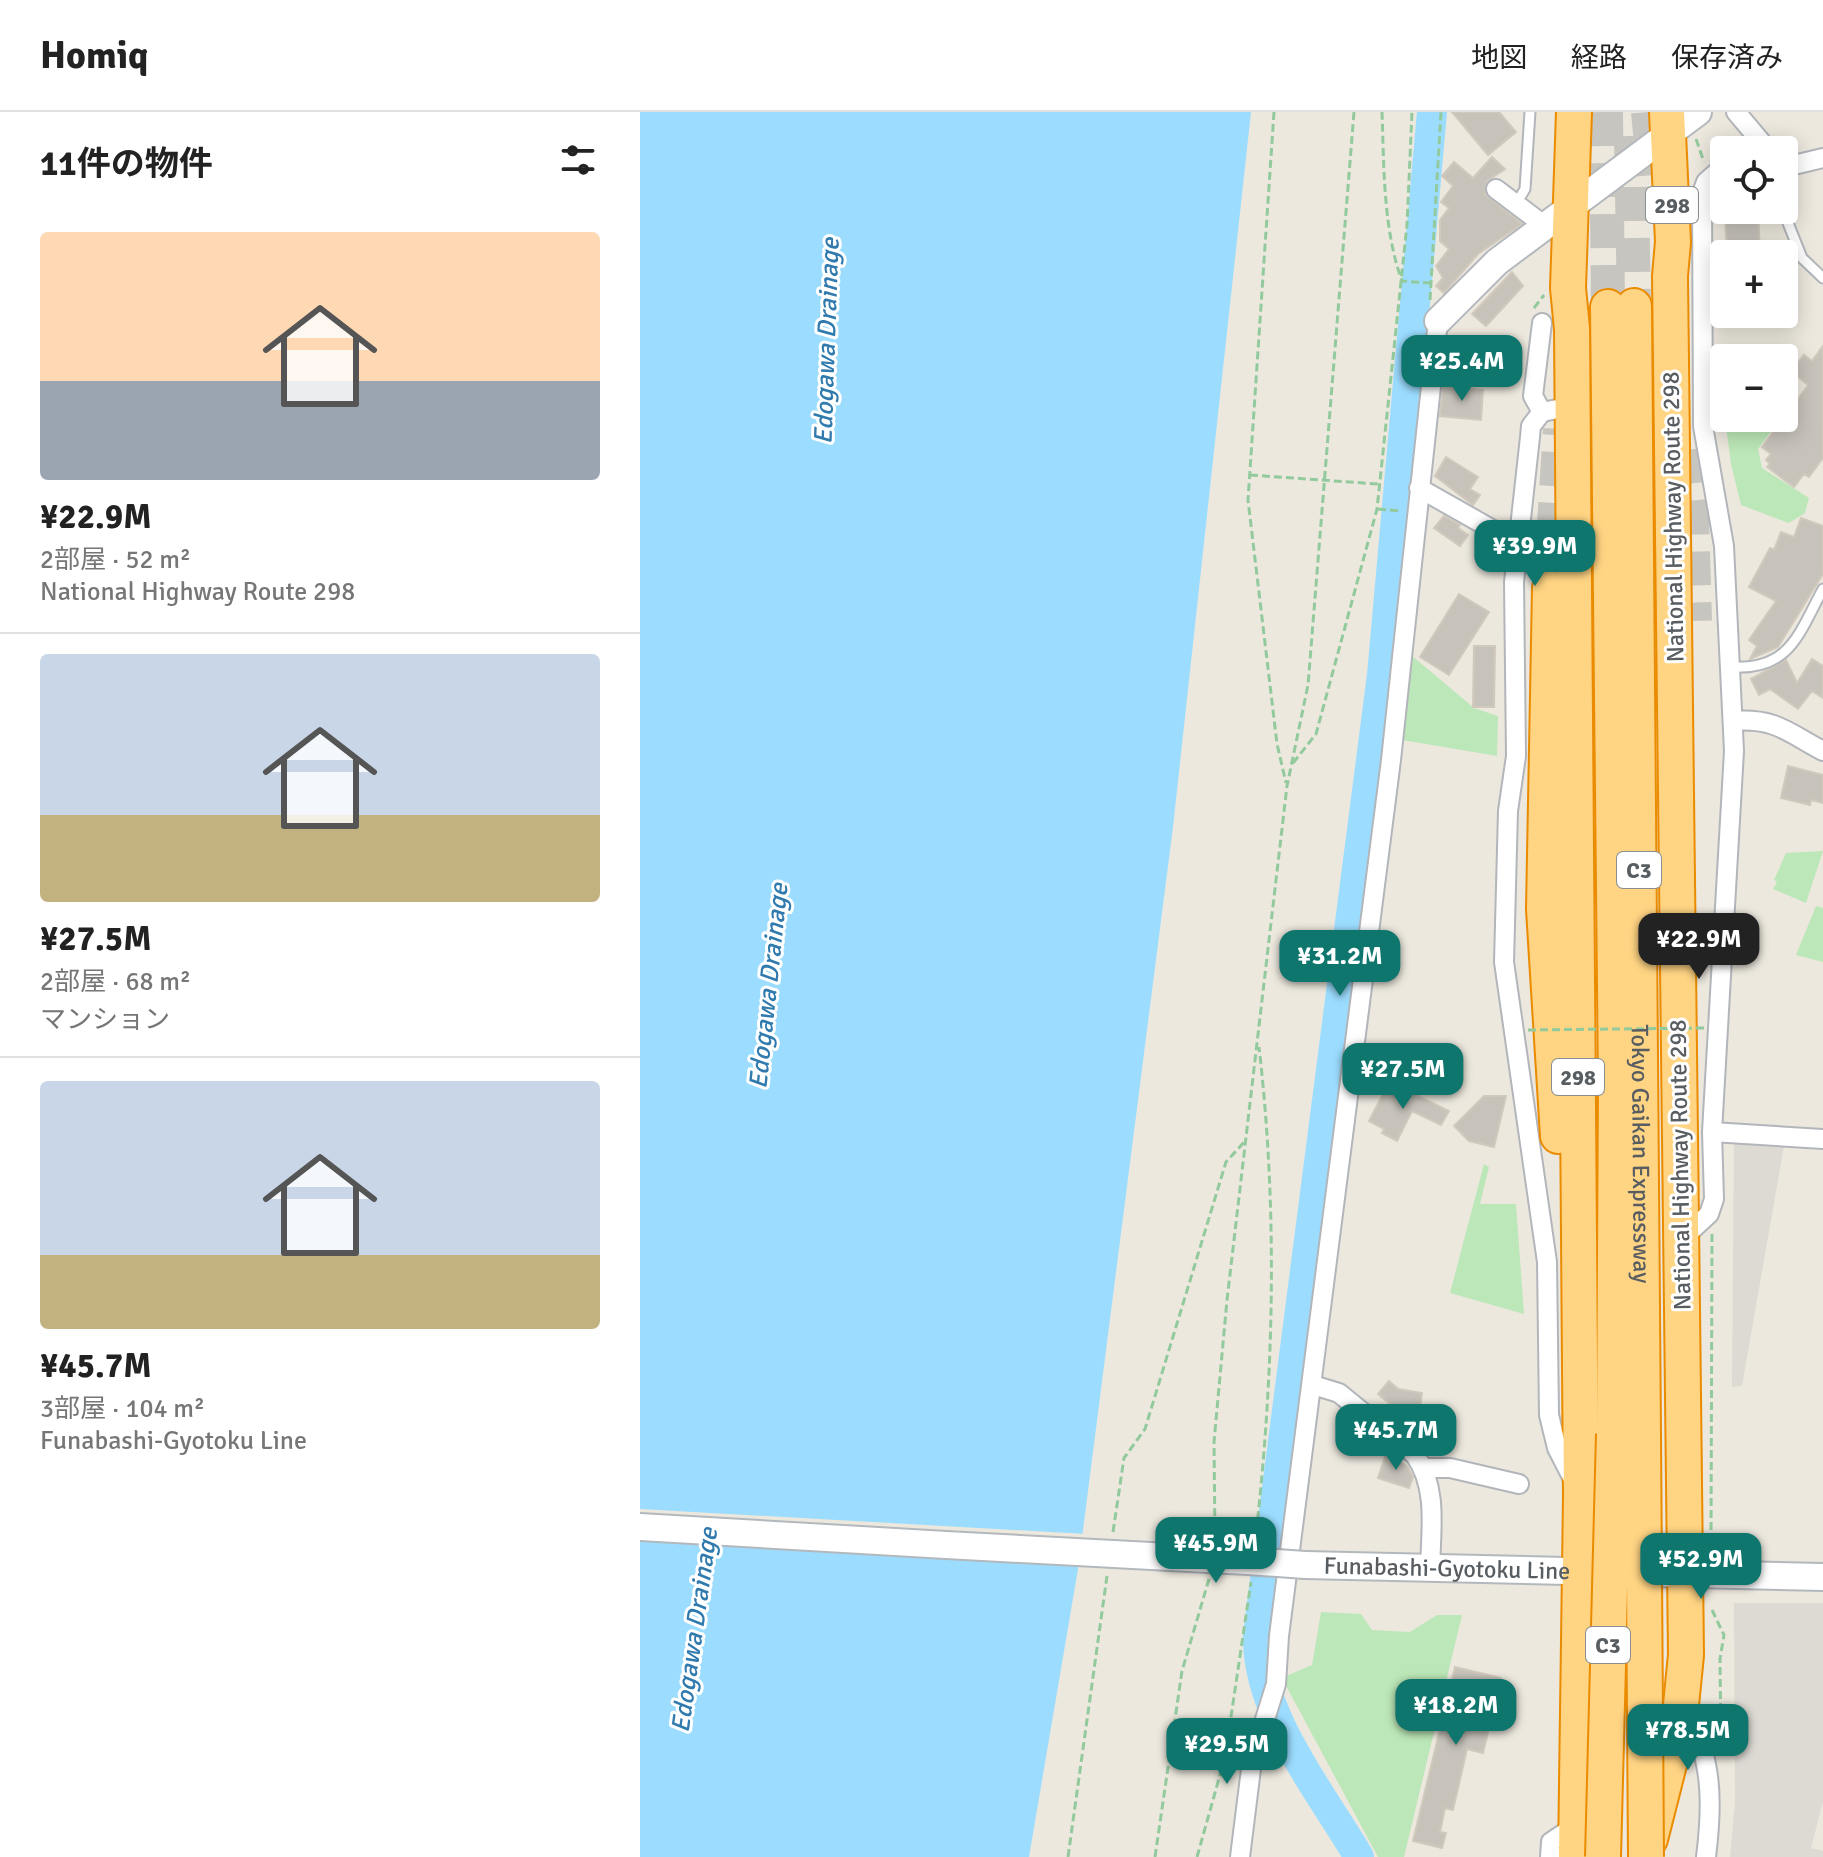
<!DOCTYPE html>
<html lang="ja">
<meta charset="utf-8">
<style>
:root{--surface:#fff;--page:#f2f2f2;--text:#222;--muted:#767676;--line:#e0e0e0;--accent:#0f766e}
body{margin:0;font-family:Signika,"Noto Sans JP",sans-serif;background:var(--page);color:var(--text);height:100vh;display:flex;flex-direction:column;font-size:30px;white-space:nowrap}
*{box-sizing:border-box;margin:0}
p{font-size:26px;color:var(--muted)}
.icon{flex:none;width:44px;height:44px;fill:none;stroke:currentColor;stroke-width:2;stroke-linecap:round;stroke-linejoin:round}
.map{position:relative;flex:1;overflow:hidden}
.panel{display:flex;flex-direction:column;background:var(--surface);width:640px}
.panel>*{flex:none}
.controls{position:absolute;left:1070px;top:24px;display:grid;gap:16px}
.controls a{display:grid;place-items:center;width:88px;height:88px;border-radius:8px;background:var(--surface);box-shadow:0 4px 20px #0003;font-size:40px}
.price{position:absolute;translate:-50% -68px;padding:0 18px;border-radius:16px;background:var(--accent);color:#fff;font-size:26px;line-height:52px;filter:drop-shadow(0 2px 4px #0008)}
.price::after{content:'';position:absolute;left:50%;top:48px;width:24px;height:18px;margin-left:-12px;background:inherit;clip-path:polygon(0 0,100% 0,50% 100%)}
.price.selected{background:#222;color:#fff}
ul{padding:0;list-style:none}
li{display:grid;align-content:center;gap:16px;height:424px;padding:0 40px}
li+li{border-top:2px solid var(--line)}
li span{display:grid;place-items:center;height:248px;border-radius:8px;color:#555}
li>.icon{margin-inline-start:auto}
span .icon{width:144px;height:144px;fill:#fffc;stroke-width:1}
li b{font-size:34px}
h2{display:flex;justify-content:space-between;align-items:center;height:96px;padding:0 40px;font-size:34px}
header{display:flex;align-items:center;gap:48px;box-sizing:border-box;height:112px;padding:0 40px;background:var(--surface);border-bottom:2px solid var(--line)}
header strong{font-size:38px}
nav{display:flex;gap:44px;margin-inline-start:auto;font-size:28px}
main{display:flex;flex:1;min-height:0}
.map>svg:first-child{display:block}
.industrial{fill:#dcdad3}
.green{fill:#bce7b8}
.water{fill:#9cddff}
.pier{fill:#ece8de}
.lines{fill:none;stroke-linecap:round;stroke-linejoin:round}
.river{stroke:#9cddff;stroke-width:30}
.building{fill:#c7c3bb;stroke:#d1c9bc;stroke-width:2}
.highway-tunnel{stroke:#c7c5bf;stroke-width:34;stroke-dasharray:34 17;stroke-linecap:butt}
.lane-casing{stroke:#b2b6bb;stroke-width:13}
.street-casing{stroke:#b2b6bb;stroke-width:22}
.secondary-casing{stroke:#b3b8bd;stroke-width:30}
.highway-casing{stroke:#eb8b00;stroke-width:38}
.path{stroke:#92ca9d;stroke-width:3;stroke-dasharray:8 4;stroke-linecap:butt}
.lane{stroke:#fff;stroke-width:9}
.street{stroke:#fff;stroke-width:18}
.secondary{stroke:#fff;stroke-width:26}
.highway{stroke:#ffd483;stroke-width:34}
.secondary-bridge-casing{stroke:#b3b8bd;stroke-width:30;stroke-linecap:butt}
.highway-bridge-casing{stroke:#eb8b00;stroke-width:38;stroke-linecap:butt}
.path-bridge{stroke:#92ca9d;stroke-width:3;stroke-dasharray:8 4;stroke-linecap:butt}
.secondary-bridge{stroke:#fff;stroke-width:26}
.highway-bridge{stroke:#ffd483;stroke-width:34}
.labels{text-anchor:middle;stroke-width:6;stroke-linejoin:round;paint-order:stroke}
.shield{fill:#fff;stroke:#8a8e90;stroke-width:2}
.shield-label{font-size:22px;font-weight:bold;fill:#585d61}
.street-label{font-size:24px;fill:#585d61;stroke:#fff}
.water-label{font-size:26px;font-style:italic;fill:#307aae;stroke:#fff}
</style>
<header>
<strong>Homiq</strong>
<nav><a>地図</a><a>経路</a><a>保存済み</a></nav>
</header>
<main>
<section class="panel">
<h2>11件の物件<svg class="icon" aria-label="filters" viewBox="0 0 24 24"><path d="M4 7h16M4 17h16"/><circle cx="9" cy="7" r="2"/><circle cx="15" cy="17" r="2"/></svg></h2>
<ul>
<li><span style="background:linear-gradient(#ffd9b3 60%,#9aa5b1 0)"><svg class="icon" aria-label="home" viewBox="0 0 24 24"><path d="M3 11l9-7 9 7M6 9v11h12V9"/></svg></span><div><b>¥22.9M</b><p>2部屋 · 52 m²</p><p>National Highway Route 298</p></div></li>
<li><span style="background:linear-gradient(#c9d6e8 65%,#c2b280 0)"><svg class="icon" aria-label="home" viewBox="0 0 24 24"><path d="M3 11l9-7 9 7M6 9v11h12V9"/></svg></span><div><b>¥27.5M</b><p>2部屋 · 68 m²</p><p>マンション</p></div></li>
<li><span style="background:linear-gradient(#c9d6e8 70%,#c2b280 0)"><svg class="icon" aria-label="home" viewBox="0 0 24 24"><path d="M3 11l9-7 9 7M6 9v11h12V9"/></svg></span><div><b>¥45.7M</b><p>3部屋 · 104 m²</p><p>Funabashi-Gyotoku Line</p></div></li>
</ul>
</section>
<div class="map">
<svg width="1183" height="1745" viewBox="0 0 1183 1745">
<rect width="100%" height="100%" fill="#ece8de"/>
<path class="industrial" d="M1094 1025 1145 1028 1102 1274 1092 1275Z
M1094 1491H1183V1690L1171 1736 1183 1739V1745H1090L1095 1691Z"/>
<path class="green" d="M1085 306H1127L1135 314 1118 337 1122 356 1169 386 1165 401 1149 411 1101 393 1091 352Z
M771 543 834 596 858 604 857 644 762 628Z
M1183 739 1166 791 1133 777 1137 770 1134 768 1146 741Z
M1176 794 1183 796V850L1156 843Z
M844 1052 849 1055 840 1092H876L884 1202 810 1181Z
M681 1500 721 1502 732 1518 770 1520 797 1503H822L764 1745H738L644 1570 646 1564 672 1553Z"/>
<path class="water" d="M0 0H611L533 715 438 1457 389 1745H0Z"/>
<path class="pier" d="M0 1397 446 1422 443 1448 0 1424Z"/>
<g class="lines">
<path class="river" d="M719 1745C681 1680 616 1601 618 1523L742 563 792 0"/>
</g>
<path class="building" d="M812 0H859L876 20 848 43Z
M852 45 865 57 847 69 845 82 882 112 838 142 804 181 796 174 803 166 796 154 809 137 800 129V108L809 96 801 90 813 74 802 64 814 50 833 66Z
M1085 98H1118L1120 142H1087Z
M872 160 883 174 846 214 832 202Z
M1183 234V346L1169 365 1164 362 1154 375 1127 355 1130 352 1126 348 1131 342 1122 335 1138 313 1130 306H1144L1168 273 1151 259 1164 243 1172 249Z
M803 275 843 278 841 308 800 304Z
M806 345 838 365 830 377 840 383 833 393 795 364Z
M804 404 820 413 818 416 828 423 820 434 794 416Z
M1161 406 1183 414V462L1138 535 1110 547 1117 534 1109 528 1136 489 1109 475 1130 436 1134 438 1141 420 1154 425Z
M819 482 849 500 809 563 780 545Z
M834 534H855L854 595H833Z
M1172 547 1183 554V586L1172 579 1158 597 1130 577 1119 583 1111 567 1146 548 1157 571Z
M1148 654 1183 663V691L1171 688 1170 693 1141 686Z
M749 970 809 999 801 1013 772 999 757 1029 742 1021 744 1017 729 1009Z
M844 984H866L854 1035 829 1029 814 1014Z
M749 1269 758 1277 782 1281 780 1296 770 1308 738 1282Z
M746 1342 767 1354 773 1365 769 1376 738 1366Z
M815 1555 861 1566 843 1641 827 1637 813 1698 805 1696 800 1720 806 1721 802 1736 773 1729Z"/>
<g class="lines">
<path class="highway-tunnel" d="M966 0 968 195
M1008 0 1014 63
M991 24 994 194
M1045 338 1052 405 1055 509
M910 476 920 317"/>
<g class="lane-casing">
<path id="lane" d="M1148 50 1144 101 1162 146 1183 166
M876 92 885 77 890 0
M1089 555C1150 559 1158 523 1183 477"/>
</g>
<g class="street-casing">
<path id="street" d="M1096 0 1128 38
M1144 49 1158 52 1183 46
M856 77 905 114
M902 211 893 284 902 300
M933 294 902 300 891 314 890 325 874 470 876 644 868 699 864 850 907 1150 909 1303 917 1336 935 1371
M779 376 862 423 879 426
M1093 609C1136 606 1147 620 1183 639
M1072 1020 1183 1027
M1043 1126 1069 1102 1074 1087 1072 1020 1094 639 1084 434 1063 314 1062 81 1066 70 1084 54
M673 1273 699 1281 775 1343C798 1376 791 1417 790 1457
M784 1356H810L879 1372
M1049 1593C1070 1653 1074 1681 1066 1745
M600 1745 612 1649 636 1572 639 1524 751 648 798 209
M910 1745 911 1730 938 1712"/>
</g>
<g class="secondary-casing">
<g id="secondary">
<path d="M798 209 857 150 1058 0"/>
<path d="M0 1415 306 1433"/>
<path d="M548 1446 608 1449"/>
<path id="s1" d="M665 1453 1183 1465"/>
</g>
</g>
<g class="highway-casing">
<g id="highway">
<path d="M934 0 928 176 932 217 941 1384 936 1745"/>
<path id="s2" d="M994 194 1003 1322"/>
<path d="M968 195 976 972 974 1322"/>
<path d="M910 476 904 797 918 1024"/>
<path d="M1010 1727 1039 1613 1046 1543 1030 164 1033 130 1027 0"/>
</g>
</g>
<path class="path" d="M634 0 608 388 637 632 646 671
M742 0C744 54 743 117 762 169L790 171
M1056 27 1064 50
M790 188 801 0
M894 196 904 183
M610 363 738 372
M738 397 762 399
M653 651 676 622 737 397 767 113 772 0
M473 1420 484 1346 505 1317 586 1050 606 1028
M575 1428 574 1330 587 1188 647 674 668 573 714 0
M1071 1430 1072 1122
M615 1431C634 1267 638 1099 619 935
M1072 1498 1084 1523 1080 1547 1081 1635
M428 1745 467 1464
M515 1745 542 1559 569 1467
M557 1745 585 1645 611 1470"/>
<use href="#lane" class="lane"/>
<use href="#street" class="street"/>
<use href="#secondary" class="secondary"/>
<use href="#highway" class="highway"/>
<g class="secondary-bridge-casing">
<path id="secondary-bridge" d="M306 1433 548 1446
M608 1449 665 1453"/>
</g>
<g class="highway-bridge-casing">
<path id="highway-bridge" d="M1003 1322 1006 1745
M963 1745 974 1322"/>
</g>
<path class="path-bridge" d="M888 918 1066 916"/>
<use href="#secondary-bridge" class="secondary-bridge"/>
<use href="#highway-bridge" class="highway-bridge"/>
</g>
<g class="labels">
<g class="shield">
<rect x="1006" y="75" width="52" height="36" rx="6"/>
<rect x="977" y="740" width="44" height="36" rx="6"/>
<rect x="912" y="947" width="52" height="36" rx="6"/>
<rect x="946" y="1515" width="44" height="36" rx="6"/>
</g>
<g class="shield-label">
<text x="1032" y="101">298</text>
<text x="999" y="766">C3</text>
<text x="938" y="973">298</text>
<text x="968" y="1541">C3</text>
</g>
<g class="street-label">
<text transform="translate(1033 405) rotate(-91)" y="8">National Highway Route 298</text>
<text dy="8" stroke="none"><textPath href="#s2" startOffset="848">Tokyo Gaikan Expressway</textPath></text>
<text transform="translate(1040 1053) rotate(-91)" y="8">National Highway Route 298</text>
<text dy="8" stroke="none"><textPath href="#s1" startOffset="142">Funabashi-Gyotoku Line</textPath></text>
</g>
<g class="water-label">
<text transform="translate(186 229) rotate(-88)" y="9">Edogawa Drainage</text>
<text transform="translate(128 874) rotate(-84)" y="9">Edogawa Drainage</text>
<text transform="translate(54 1518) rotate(-82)" y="9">Edogawa Drainage</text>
</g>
</g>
</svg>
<div class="controls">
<a><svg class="icon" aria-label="locate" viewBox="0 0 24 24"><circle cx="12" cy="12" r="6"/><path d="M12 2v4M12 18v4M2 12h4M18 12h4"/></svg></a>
<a>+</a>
<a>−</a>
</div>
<b class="price" style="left:822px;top:291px">¥25.4M</b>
<b class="price" style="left:895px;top:476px">¥39.9M</b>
<b class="price selected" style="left:1059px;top:869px">¥22.9M</b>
<b class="price" style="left:700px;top:886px">¥31.2M</b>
<b class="price" style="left:763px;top:999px">¥27.5M</b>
<b class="price" style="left:756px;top:1360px">¥45.7M</b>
<b class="price" style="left:576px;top:1473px">¥45.9M</b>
<b class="price" style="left:1061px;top:1489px">¥52.9M</b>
<b class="price" style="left:816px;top:1635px">¥18.2M</b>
<b class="price" style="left:1048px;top:1660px">¥78.5M</b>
<b class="price" style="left:587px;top:1674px">¥29.5M</b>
</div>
</main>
